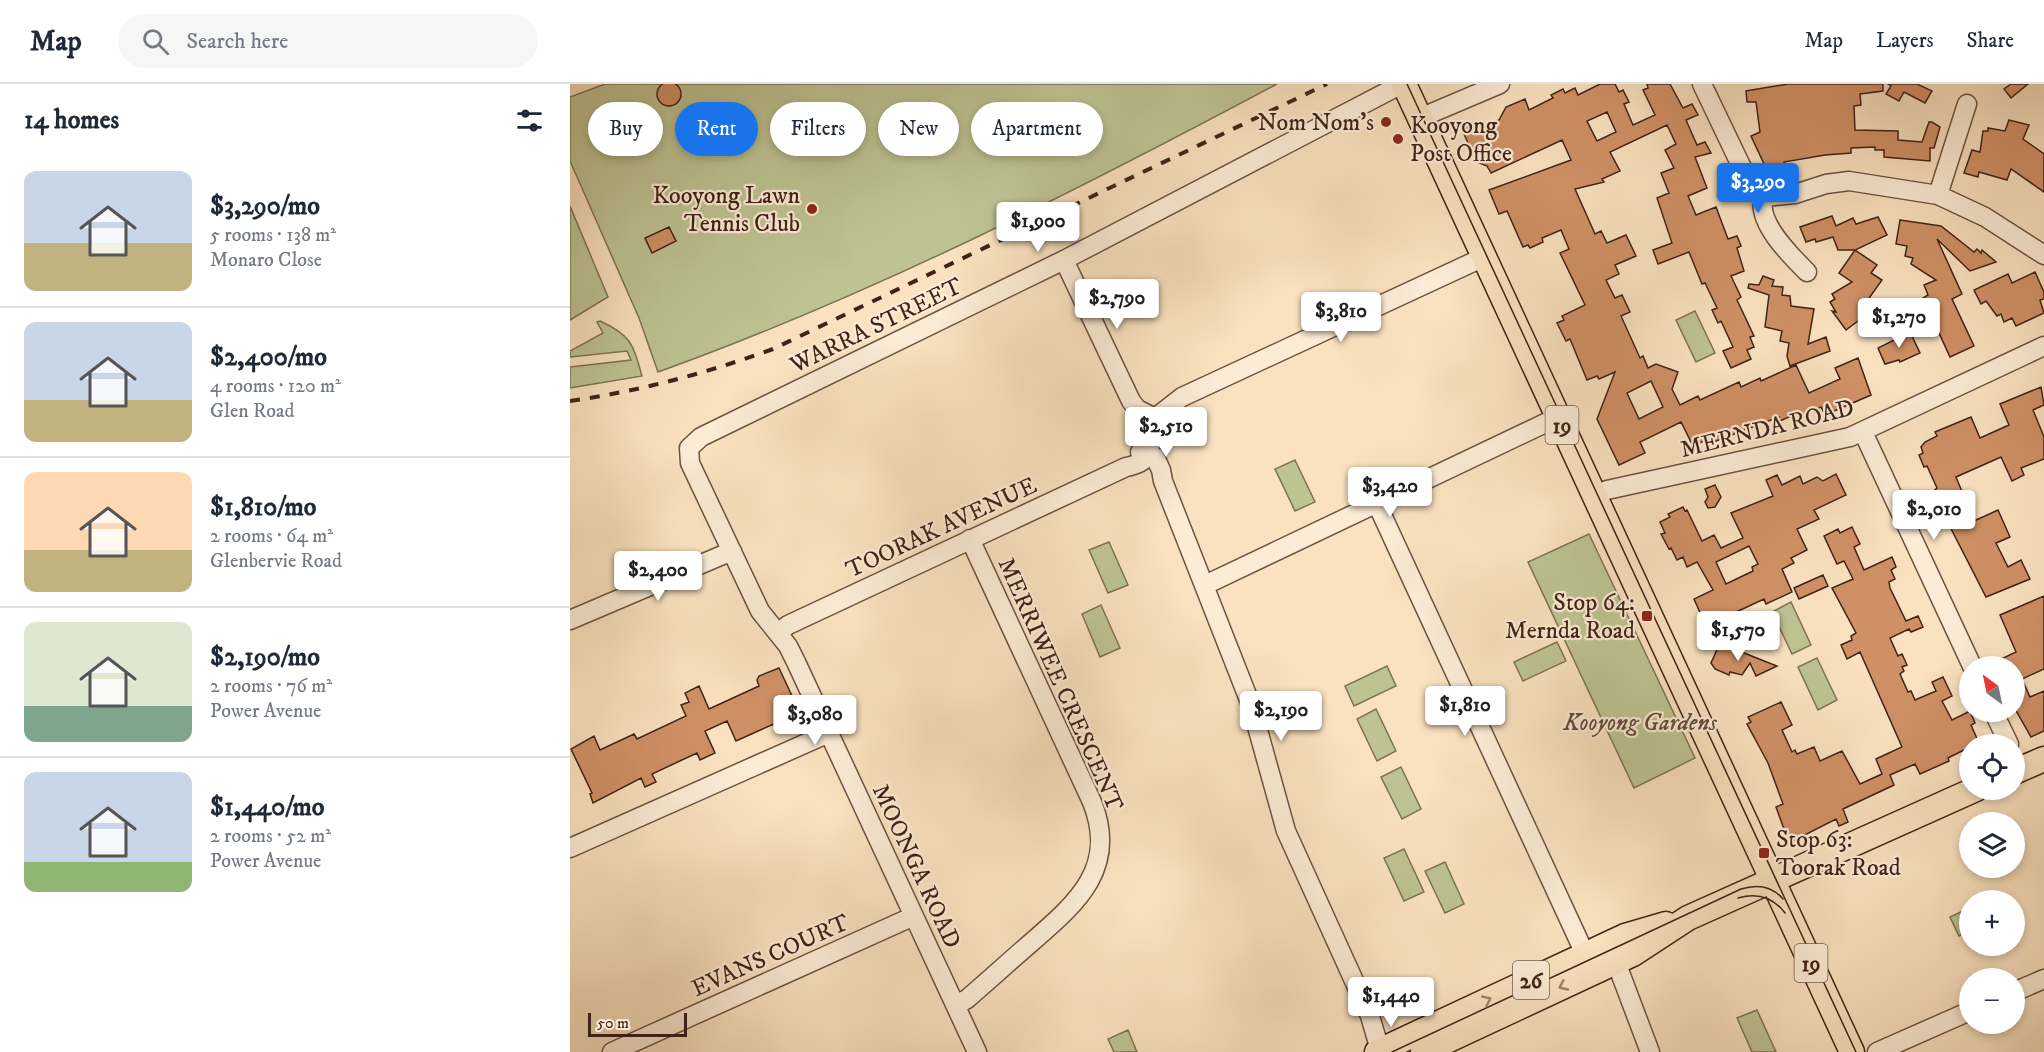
<!DOCTYPE html>
<meta charset="utf-8">
<style>
:root{--surface:#fff;--page:#f6f6f7;--text:#1f2937;--muted:#747a83;--line:#e0e1e3;--accent:#1a73e8}
body{margin:0;font-family:"IM FELL DW Pica",serif;background:var(--page);color:var(--text);height:100vh;display:flex;flex-direction:column;font-size:22px;white-space:nowrap}
*{box-sizing:border-box;margin:0}
p{font-size:20px;color:var(--muted)}
.icon{flex:none;width:33px;height:33px;fill:none;stroke:currentColor;stroke-width:2;stroke-linecap:round;stroke-linejoin:round}
.map{position:relative;flex:1;overflow:hidden}
.sheet{display:flex;flex-direction:column;background:var(--surface);width:570px}
.sheet>*{flex:none}
.banner{position:absolute;left:18px;top:18px;width:570px;height:54px;display:flex;gap:12px}
.needle{width:39px;rotate:327deg}
.buttons{position:absolute;left:1389px;top:572px;display:grid;gap:12px}
.buttons a{display:grid;place-items:center;width:66px;height:66px;border-radius:50%;background:var(--surface);box-shadow:0 3px 9px #0003;font-size:30px}
.scale{position:absolute;left:18px;bottom:15px;width:99px;box-sizing:border-box;padding-left:6px;border:3px solid #402217;border-top:0;font-size:16px;line-height:21px;white-space:nowrap;color:#402217;-webkit-text-stroke:4px #fcecd6;paint-order:stroke}
.price{position:absolute;translate:-50% -51px;padding:0 14px;border-radius:6px;background:#fff;color:#222;font-size:20px;line-height:39px;filter:drop-shadow(0 2px 3px #0008)}
.price::after{content:'';position:absolute;left:50%;top:36px;width:18px;height:14px;margin-left:-9px;background:inherit;clip-path:polygon(0 0,100% 0,50% 100%)}
.price.selected{background:var(--accent);color:#fff}
ul{padding:0;list-style:none}
li{display:flex;align-items:center;gap:18px;height:150px;padding:0 24px}
li+li{border-top:2px solid var(--line)}
li span{display:grid;place-items:center;flex:none;width:168px;height:120px;border-radius:12px;color:#555}
li>.icon{margin-inline-start:auto}
span .icon{width:72px;height:72px;fill:#fffc;stroke-width:1}
li b{font-size:26px}
h2{display:flex;justify-content:space-between;align-items:center;height:72px;padding:0 24px;font-size:26px}
.tag{padding:0 21px;border-radius:27px;background:var(--surface);box-shadow:0 3px 9px #0003;font-size:21px;line-height:54px}
.tag.selected{background:var(--accent);color:#fff}
header{display:flex;align-items:center;gap:36px;box-sizing:border-box;height:84px;padding:0 30px;background:var(--surface);border-bottom:2px solid var(--line)}
header strong{font-size:28px}
nav{display:flex;gap:33px;margin-inline-start:auto;font-size:21px}
.search{width:420px;height:54px;background:var(--page);display:flex;align-items:center;gap:15px;box-sizing:border-box;padding:0 21px;border-radius:33px;color:var(--muted);font-size:22px}
main{display:flex;flex:1;min-height:0}
.map>svg:first-child{display:block}
.green{fill:#bec393;stroke:#7f7255;stroke-width:1.5}
.building{fill:#d09066;stroke:#402217;stroke-width:1.5;fill-rule:evenodd}
.lines{fill:none;stroke-linecap:round;stroke-linejoin:round}
.minor-casing{stroke:#6e5241;stroke-width:21}
.major-casing{stroke:#402217;stroke-width:27}
.minor{stroke:#fcecd6;stroke-width:18}
.major{stroke:#fae2c0;stroke-width:24}
.tram{stroke:#402217;stroke-width:1.5}
.rail{stroke:#402217;stroke-width:4;stroke-dasharray:10 10;stroke-linecap:butt}
.oneway{stroke:#9d826c}
.poi-dot{fill:#8f2418;stroke:#fcecd6;stroke-width:2}
.labels{text-anchor:middle;stroke-width:4.5;stroke-linejoin:round;paint-order:stroke}
.shield{fill:#fcecd6;stroke:#785f50;stroke-width:1.5}
.shield-label{font-size:22px;font-weight:bold;fill:#402217}
.poi-label{font-size:24px;fill:#402217;stroke:#fcecd6;text-anchor:end}
.street-label{font-size:24px;fill:#402217;stroke:#fcecd6}
.park-label{font-size:24px;font-style:italic;fill:#604a36;stroke:#fcecd6}
</style>
<header>
<strong>Map</strong>
<div class="search"><svg class="icon" aria-label="search" viewBox="0 0 24 24"><circle cx="10" cy="10" r="6"/><path d="M15 15l6 6"/></svg>Search here</div>
<nav><a>Map</a><a>Layers</a><a>Share</a></nav>
</header>
<main>
<section class="sheet">
<h2>14 homes<svg class="icon" aria-label="filters" viewBox="0 0 24 24"><path d="M4 7h16M4 17h16"/><circle cx="9" cy="7" r="2"/><circle cx="15" cy="17" r="2"/></svg></h2>
<ul>
<li><span style="background:linear-gradient(#c9d6e8 60%,#c2b280 0)"><svg class="icon" aria-label="home" viewBox="0 0 24 24"><path d="M3 11l9-7 9 7M6 9v11h12V9"/></svg></span><div><b>$3,290/mo</b><p>5 rooms · 138 m²</p><p>Monaro Close</p></div></li>
<li><span style="background:linear-gradient(#c9d6e8 65%,#c2b280 0)"><svg class="icon" aria-label="home" viewBox="0 0 24 24"><path d="M3 11l9-7 9 7M6 9v11h12V9"/></svg></span><div><b>$2,400/mo</b><p>4 rooms · 120 m²</p><p>Glen Road</p></div></li>
<li><span style="background:linear-gradient(#ffd9b3 65%,#c2b280 0)"><svg class="icon" aria-label="home" viewBox="0 0 24 24"><path d="M3 11l9-7 9 7M6 9v11h12V9"/></svg></span><div><b>$1,810/mo</b><p>2 rooms · 64 m²</p><p>Glenbervie Road</p></div></li>
<li><span style="background:linear-gradient(#dfe7d0 70%,#7fa58c 0)"><svg class="icon" aria-label="home" viewBox="0 0 24 24"><path d="M3 11l9-7 9 7M6 9v11h12V9"/></svg></span><div><b>$2,190/mo</b><p>2 rooms · 76 m²</p><p>Power Avenue</p></div></li>
<li><span style="background:linear-gradient(#c9d6e8 75%,#8fb573 0)"><svg class="icon" aria-label="home" viewBox="0 0 24 24"><path d="M3 11l9-7 9 7M6 9v11h12V9"/></svg></span><div><b>$1,440/mo</b><p>2 rooms · 52 m²</p><p>Power Avenue</p></div></li>
</ul>
</section>
<div class="map">
<svg width="1474" height="968" viewBox="0 0 1474 968">
<rect width="100%" height="100%" fill="#fae2c0"/>
<filter id="stains"><feTurbulence type="fractalNoise" baseFrequency=".00333" numOctaves="4"/><feColorMatrix values="0 0 0 0 .2 0 0 0 0 .09 0 0 0 0 .02 0 0 0 .5 -.17"/></filter>
<radialGradient id="worn" r=".72"><stop offset=".6" stop-color="#630" stop-opacity="0"/><stop offset="1" stop-color="#630" stop-opacity=".3"/></radialGradient>
<path class="green" d="M35 0H707C506 107 302 211 88 288L69 234 0 77V13Z
M0 122 38 213 0 236Z
M1125 227 1145 269 1126 278 1106 236Z
M30 237C61 251 63 260 72 292L0 304V283L61 276 57 267 0 273V267L33 249 27 238Z
M725 376 745 418 725 427 705 385Z
M1019 450 1125 674 1064 704 958 478Z
M539 458 558 501 538 509 519 466Z
M1221 518 1241 561 1222 570 1202 528Z
M531 521 550 564 530 573 512 530Z
M987 558 996 577 953 597 944 578Z
M1247 574 1267 616 1248 626 1228 583Z
M817 582 826 602 784 622 775 602Z
M806 625 826 667 807 677 787 635Z
M831 683 851 725 832 735 811 693Z
M834 765 854 808 834 817 814 774Z
M875 778 894 820 875 829 855 787Z
M1399 824V847L1389 852 1380 833Z
M1187 926 1206 968H1182L1167 934Z
M558 946 567 968H544L538 955Z"/>
<path class="building" d="M87 10a12 12 0 1 1 24 0a12 12 0 1 1-24 0Z
M1030 0H1045L1049 8 1053 6 1059 18 1054 20 1063 41 1085 31 1073 6 1078 4 1077 0H1100L1113 24 1122 20 1128 31 1116 36 1127 61 1135 58 1141 69 1125 73 1137 104 1118 112 1126 131 1146 123 1158 155 1167 152 1171 162 1167 164 1174 187 1161 192 1171 213 1167 216 1184 252 1180 253 1184 263 1177 266 1181 275 1161 284 1153 267 1163 263 1151 237 1148 239 1142 226 1147 224 1135 199 1132 200 1119 168 1088 180 1083 166 1102 159 1087 114 1099 109 1091 89 1104 84 1095 66 1106 60 1097 41 1040 68 1050 87 1032 95 1034 98 1005 105 1025 150 1031 147 1037 159 1056 151 1066 172 1045 181 1049 190 1036 196 1045 214 1052 211 1060 228 1051 232 1070 274 1073 272 1078 284 1086 280 1108 288 1102 305 1110 321 1128 312 1130 316 1169 298 1171 303 1190 294 1191 297 1226 281 1239 309 1270 295 1265 284 1288 274 1301 311 1255 331 1251 323 1232 332 1230 328 1210 337 1209 333 1138 360 1136 356 1123 362 1111 338 1070 358 1075 369 1049 381 1027 335 1045 288 1029 295 1027 292 1017 296 1000 255 996 257 987 239 994 236 992 232 1015 221 990 169 999 165 991 146 972 154 973 158 960 164 958 161 953 163 937 127 929 130 919 106 1001 76 992 56 921 89 917 82 907 78 892 46 906 40 909 45 929 36 936 23 955 15 959 26 983 14 981 11 993 5 995 9 1005 4 1008 11ZM1037 28 1046 48 1027 57 1017 37ZM1081 297 1093 323 1069 335 1057 309Z
M1218 0H1313V7L1290 10 1291 21 1284 22 1285 46 1328 47V56L1352 58 1359 38H1362L1370 43 1364 64H1360V77L1314 73V66H1305V63L1281 64V69L1255 71 1214 78 1215 82 1204 88 1201 82 1196 84 1181 52 1190 48 1186 18H1177L1176 7Z
M1318 0H1347L1362 7 1355 19 1334 8 1329 17 1316 10 1321 2Z
M1441 0H1458L1441 14 1434 5Z
M1439 36 1459 41 1453 55 1474 70V108L1441 85 1437 96 1409 88 1408 93 1394 89 1402 66 1410 68 1413 47H1418V44L1435 47Z
M1262 132 1266 142 1283 134 1286 140 1308 133 1317 151 1285 166 1307 181 1301 189 1312 196 1297 217 1315 237 1304 247 1292 234 1276 246 1262 227 1266 228 1260 218 1265 215 1262 210 1282 198 1269 189 1285 166H1268L1263 153 1246 158 1245 155 1236 158 1230 143Z
M1330 136 1371 142 1404 168 1407 165 1411 169 1412 166 1426 178 1400 187 1367 155 1392 210 1382 215 1404 262 1380 273 1353 214 1358 211 1354 201 1366 196 1341 180 1343 174 1335 172 1337 162 1326 160Z
M99 143 106 157 82 169 75 154Z
M1465 188 1474 208V215L1470 216 1474 229 1446 242 1442 234 1434 238 1431 230 1427 232 1416 217 1411 220 1404 206 1438 190 1442 199Z
M1193 192 1204 196 1202 202 1213 203 1212 211 1220 212 1221 222 1244 225 1238 260 1256 253 1260 267 1220 282 1217 272 1219 259 1210 257 1212 247 1195 243 1199 211 1178 204 1179 200 1189 201Z
M1340 248 1350 269 1330 278 1329 276 1315 280 1308 264Z
M1471 303 1474 321 1463 326 1474 353V375L1451 384 1454 391 1442 397 1431 373 1386 393 1404 437 1428 426 1440 453 1426 459 1438 483 1451 476 1460 495 1416 513 1373 429 1372 426 1367 428 1359 411 1367 404 1357 382 1354 383 1349 371 1353 369 1351 363 1355 358 1367 352 1365 348 1401 333 1410 354 1439 341 1430 320Z
M1266 390 1276 411 1244 426 1249 435 1227 445 1237 466 1221 474 1224 479 1212 485 1222 508 1196 520 1194 515 1147 537 1146 535 1139 538 1137 533 1133 535 1124 515 1143 506 1127 478 1117 483 1113 473 1107 476 1101 464 1099 465 1091 450 1095 449 1090 438 1100 433 1098 430 1113 423 1115 427 1117 426 1132 457 1144 451 1151 464 1173 454 1161 429 1203 412 1196 396 1207 391 1212 401 1230 392 1233 400 1247 393 1253 397ZM1179 462 1188 480 1182 483 1183 487 1156 500 1146 478Z
M1145 401 1151 413 1145 423 1138 424 1135 418 1138 413 1135 405Z
M1282 443 1290 460 1284 463 1294 486 1322 473 1326 483 1321 486 1325 495 1319 498 1320 504 1336 537 1348 532 1353 543 1341 548 1339 545 1320 554 1328 572 1332 570 1337 581 1332 583 1334 587 1330 590 1338 608 1341 607 1345 616 1366 607 1362 598 1373 593 1382 612 1372 617 1382 636 1400 627 1405 639 1401 641 1409 659 1400 660V663L1378 674 1379 677 1350 690 1345 680 1320 691 1324 701 1273 725 1278 738 1269 742 1266 735 1219 759 1206 723 1213 720 1198 679 1177 640 1181 638 1178 633 1211 618 1222 641 1212 646 1222 668 1225 666 1227 670 1244 663 1250 677 1272 667 1290 700 1312 690 1306 675 1332 663 1290 568 1277 575 1271 561 1282 556 1281 552 1286 549 1262 504 1283 495 1274 477 1267 480 1254 452 1268 445 1270 449Z
M1253 491 1258 502 1229 515 1224 504Z
M1474 512V585L1452 595 1460 613 1474 607V647L1461 653 1444 623V582H1417L1446 568 1430 531Z
M1150 559 1184 573 1207 582 1186 592 1180 579 1172 591 1160 588 1159 591 1145 585 1141 579Z
M209 584 223 614 218 616 225 632 216 635 219 641 209 645 206 639 166 657 157 637 135 647 145 669 130 676 127 669 82 690 86 698 75 703 71 694 23 719 20 710 22 709 1 665 24 652 30 666 64 650 67 655 116 632 111 621 119 618 115 609 129 602 139 625 189 602 187 596 189 592Z"/>
<g class="lines">
<g class="minor-casing">
<path id="minor" d="M1132 0 1175 90 1194 113 1225 110 1256 100 1279 97 1368 111 1415 133 1474 171
M850 34 930 0
M1368 111 1397 20
M1194 113C1185 137 1221 172 1237 188
M494 176 561 317 567 325 585 334
M1293 348 1402 582
M570 368 585 373 591 386 593 397 681 621 716 747 800 932 810 966
M1025 411 1037 406 1280 353 1474 262
M807 420 1015 870
M635 501 988 333
M0 536 162 467
M208 549 218 541 556 383C590 377 576 357 585 334L612 313 914 173
M1423 627 1439 660
M0 764 259 649
M1046 878 1080 968
M1444 908 1474 895
M386 921 397 915C419 896 441 876 463 857 508 818 548 783 522 718L400 455
M42 968 344 832
M407 968 226 578 218 562 190 527 120 379 119 364 131 353 494 176 832 0
M1307 968 1400 927"/>
</g>
<g class="major-casing">
<path id="major" d="M834 0 1282 968
M1444 688 1474 675
M807 968 1055 852 1096 840
M853 968 1063 870 1118 834 1406 705"/>
</g>
<use href="#minor" class="minor"/>
<use href="#major" class="major"/>
<path class="tram" d="M837 0 1286 968
M1168 814C1188 808 1203 813 1215 829
M822 968 1171 805C1187 800 1202 802 1213 815"/>
<path class="rail" d="M0 317C70 307 137 289 203 265L757 0"/>
</g>
<defs><path id="oneway-chevron" d="M-2-3.5L2.5 0L-2 3.5" fill="none" stroke-width="1.6" stroke-linecap="round" stroke-linejoin="round" transform="scale(1.5)"/></defs>
<g class="oneway">
<use href="#oneway-chevron" transform="translate(993 902) rotate(155)"/>
<use href="#oneway-chevron" transform="translate(917 916) rotate(-25)"/>
</g>
<g class="poi-dot">
<circle cx="816" cy="38" r="6"/>
<circle cx="828" cy="55" r="6"/>
<circle cx="242" cy="125" r="6"/>
<rect x="1071" y="526" width="12" height="12" rx="3"/>
<rect x="1188" y="763" width="12" height="12" rx="3"/>
</g>
<g class="labels">
<g class="shield">
<rect x="975.5" y="322" width="33" height="38" rx="4.5"/>
<rect x="1224.5" y="860" width="33" height="38" rx="4.5"/>
<rect x="943" y="877" width="36" height="38" rx="4.5"/>
</g>
<g class="shield-label">
<text x="992" y="349">19</text>
<text x="1241" y="887">19</text>
<text x="961" y="904">26</text>
</g>
<g class="poi-label">
<text x="804" y="46">Nom Nom's</text>
<text x="840" y="49" text-anchor="start">Kooyong<tspan x="840" dy="28">Post Office</tspan></text>
<text x="230" y="119">Kooyong Lawn<tspan x="230" dy="28">Tennis Club</tspan></text>
<text x="1065" y="526">Stop 64:<tspan x="1065" dy="28">Mernda Road</tspan></text>
<text x="1206" y="763" text-anchor="start">Stop 63:<tspan x="1206" dy="28">Toorak Road</tspan></text>
</g>
<g class="street-label">
<text transform="translate(306 241) rotate(-26)" y="8">WARRA STREET</text>
<text transform="translate(1197 344) rotate(-14)" y="8">MERNDA ROAD</text>
<text transform="translate(371 443) rotate(-25)" y="8">TOORAK AVENUE</text>
<text transform="translate(491 600) rotate(66)" y="8">MERRIWEE CRESCENT</text>
<text transform="translate(347 782) rotate(65)" y="8">MOONGA ROAD</text>
<text transform="translate(200 871) rotate(-24)" y="8">EVANS COURT</text>
</g>
<g class="park-label">
<text x="1070" y="646">Kooyong Gardens</text>
</g>
</g>
<rect width="100%" height="100%" filter="url(#stains)"/>
<rect width="100%" height="100%" fill="url(#worn)"/>
</svg>
<div class="buttons">
<a><svg class="needle" viewBox="-14 -14 28 28"><path d="M0-13l5 13h-10z" fill="#e53935"/><path d="M0 13l5-13h-10z" fill="#747a83"/></svg></a>
<a><svg class="icon" aria-label="locate" viewBox="0 0 24 24"><circle cx="12" cy="12" r="6"/><path d="M12 2v4M12 18v4M2 12h4M18 12h4"/></svg></a>
<a><svg class="icon" aria-label="layers" viewBox="0 0 24 24"><path d="M12 4l9 5-9 5-9-5zM3 14l9 5 9-5"/></svg></a>
<a>+</a>
<a>−</a>
</div>
<div class="scale">50 m</div>
<b class="price selected" style="left:1188px;top:130px">$3,290</b>
<b class="price" style="left:468px;top:169px">$1,900</b>
<b class="price" style="left:547px;top:246px">$2,790</b>
<b class="price" style="left:771px;top:259px">$3,810</b>
<b class="price" style="left:1329px;top:265px">$1,270</b>
<b class="price" style="left:596px;top:374px">$2,510</b>
<b class="price" style="left:820px;top:434px">$3,420</b>
<b class="price" style="left:1364px;top:457px">$2,010</b>
<b class="price" style="left:88px;top:518px">$2,400</b>
<b class="price" style="left:1168px;top:578px">$1,570</b>
<b class="price" style="left:895px;top:653px">$1,810</b>
<b class="price" style="left:711px;top:658px">$2,190</b>
<b class="price" style="left:245px;top:662px">$3,080</b>
<b class="price" style="left:821px;top:944px">$1,440</b>
<div class="banner">
<a class="tag">Buy</a>
<a class="tag selected">Rent</a>
<a class="tag">Filters</a>
<a class="tag">New</a>
<a class="tag">Apartment</a>
</div>
</div>
</main>
